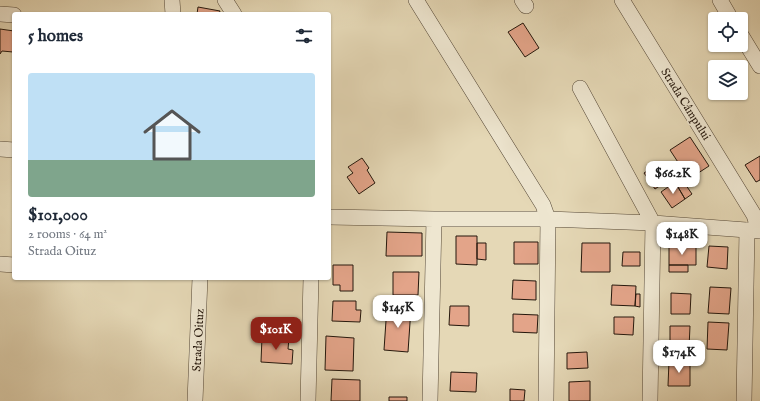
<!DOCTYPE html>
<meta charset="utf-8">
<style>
:root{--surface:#fff;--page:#f6f6f7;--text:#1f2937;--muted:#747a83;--accent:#8f2418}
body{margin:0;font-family:"IM FELL English",serif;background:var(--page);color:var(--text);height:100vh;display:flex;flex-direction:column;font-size:15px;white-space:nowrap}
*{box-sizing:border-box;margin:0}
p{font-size:13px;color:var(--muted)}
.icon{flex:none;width:22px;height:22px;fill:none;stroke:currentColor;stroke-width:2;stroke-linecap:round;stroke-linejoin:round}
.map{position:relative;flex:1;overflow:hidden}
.panel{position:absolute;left:12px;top:12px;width:319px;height:268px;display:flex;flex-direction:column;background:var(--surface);border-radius:4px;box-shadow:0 1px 3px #0004}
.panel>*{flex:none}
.fabs{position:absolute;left:708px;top:12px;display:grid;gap:8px}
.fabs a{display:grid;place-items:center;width:40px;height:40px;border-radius:4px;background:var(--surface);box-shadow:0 1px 3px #0004;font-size:20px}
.price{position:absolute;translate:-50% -34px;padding:0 9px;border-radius:8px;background:#fff;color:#222;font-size:13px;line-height:26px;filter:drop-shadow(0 1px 2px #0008)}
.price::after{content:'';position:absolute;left:50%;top:24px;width:12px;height:9px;margin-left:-6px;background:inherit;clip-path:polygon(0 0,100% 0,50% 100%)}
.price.current{background:var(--accent);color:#fff}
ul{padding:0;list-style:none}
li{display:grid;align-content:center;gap:8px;height:212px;padding:0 16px}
li span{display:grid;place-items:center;height:124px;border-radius:4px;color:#555}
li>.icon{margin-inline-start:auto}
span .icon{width:72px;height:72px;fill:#fffc;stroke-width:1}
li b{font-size:17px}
h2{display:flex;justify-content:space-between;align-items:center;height:48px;padding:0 16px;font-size:17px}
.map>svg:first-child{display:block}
.building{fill:#e3a489;stroke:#24170c}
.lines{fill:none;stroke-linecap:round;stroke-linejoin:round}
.minor-casing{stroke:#544736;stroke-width:16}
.minor{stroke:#eee6d0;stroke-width:15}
.labels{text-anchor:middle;stroke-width:3;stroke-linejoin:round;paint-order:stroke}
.street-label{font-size:12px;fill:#24170c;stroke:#eee6d0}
</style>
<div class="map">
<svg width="760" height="401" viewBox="0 0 760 401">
<rect width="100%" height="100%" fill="#e5d8b6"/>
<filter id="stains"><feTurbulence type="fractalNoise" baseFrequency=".005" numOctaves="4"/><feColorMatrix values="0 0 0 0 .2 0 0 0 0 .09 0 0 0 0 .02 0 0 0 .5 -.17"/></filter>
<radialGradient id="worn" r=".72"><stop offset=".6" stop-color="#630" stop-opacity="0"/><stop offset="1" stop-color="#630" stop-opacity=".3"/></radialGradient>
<path class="building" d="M198 7 220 11 219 14H197Z
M523 23 539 48 525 57 508 32Z
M0 29 14 31 13 52 2 51 0 54Z
M690 137 709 166 689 179 670 150Z
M760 156V180L756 182 745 165Z
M362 158 369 168 367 170 375 183 359 194 347 177 353 173 348 167Z
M659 163 670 179 655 189 644 173Z
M681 178 692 194 685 199 675 182Z
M675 182 685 199 672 208 661 192Z
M387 232 422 233V256H386Z
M456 236H477V265L456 264Z
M514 242H538V264H514Z
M477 243H486V260L477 259Z
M582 243H610V272H581Z
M709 246 728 247 727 269 707 267Z
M669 247H696V265H669Z
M623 252H640V266H622Z
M333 265H353V291H340V285H333Z
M669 265H688V272H669Z
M393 272H419L418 295H393Z
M513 280 536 281V300L512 299Z
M612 285 636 286 635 306 611 305Z
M710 287 731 288 729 314 708 313Z
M671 293 691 294 690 314H671Z
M636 294H640V307L635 306Z
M333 301H356V310H361L360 322 332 321Z
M387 306 411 308 408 352 384 350Z
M450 306H469V326L449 325Z
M513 314 538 315 537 333 513 332Z
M614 317H634L633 335 614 334Z
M708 322 729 323 727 350 707 349Z
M670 326H690L689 348 670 347Z
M326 336 354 338 353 371 325 370Z
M262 337 289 338 288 349 293 350 292 364 261 362Z
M587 352 588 368 567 369V353Z
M669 361 690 362V386H668Z
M451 372 477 373 476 392 450 391Z
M332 379 360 380V401H331Z
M590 381V401H569V382Z
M510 389 525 390 524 401H510Z
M389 397H407V401H389Z"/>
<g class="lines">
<g class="minor-casing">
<path id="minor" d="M172 0 173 14
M225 0 234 14
M416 0 543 205 548 219 546 401
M522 0 526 6
M622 0 754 215 759 231
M720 0 731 19
M0 14 14 15
M741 35 760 66
M580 88 653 223 650 401
M0 149 14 150
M329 217 434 219H548L653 223 760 231
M0 264 14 265
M195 401 200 278
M308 401 311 278
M430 401 434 219
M744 401 747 230"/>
</g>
<use href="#minor" class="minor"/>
</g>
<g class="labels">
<g class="street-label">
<text transform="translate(686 104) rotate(58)" y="4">Strada Câmpului</text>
<text transform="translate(198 340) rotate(-87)" y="4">Strada Oituz</text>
</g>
</g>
<rect width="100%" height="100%" filter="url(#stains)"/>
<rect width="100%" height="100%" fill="url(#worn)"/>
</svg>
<div class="fabs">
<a><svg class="icon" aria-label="locate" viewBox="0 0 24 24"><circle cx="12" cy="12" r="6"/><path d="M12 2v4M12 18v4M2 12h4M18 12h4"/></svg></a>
<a><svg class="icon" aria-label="layers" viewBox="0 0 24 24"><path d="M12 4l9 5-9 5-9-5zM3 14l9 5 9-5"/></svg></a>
</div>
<b class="price" style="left:673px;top:195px">$66.2K</b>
<b class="price" style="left:682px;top:256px">$148K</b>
<b class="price" style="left:398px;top:329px">$145K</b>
<b class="price current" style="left:276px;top:351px">$101K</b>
<b class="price" style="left:679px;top:374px">$174K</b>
<section class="panel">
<h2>5 homes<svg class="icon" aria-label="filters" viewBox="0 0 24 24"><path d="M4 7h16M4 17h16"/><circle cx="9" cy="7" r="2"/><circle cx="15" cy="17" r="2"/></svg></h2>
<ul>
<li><span style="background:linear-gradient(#bfe0f5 70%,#7fa58c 0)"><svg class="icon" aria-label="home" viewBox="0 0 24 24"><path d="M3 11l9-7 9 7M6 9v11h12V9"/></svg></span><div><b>$101,000</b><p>2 rooms · 64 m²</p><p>Strada Oituz</p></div></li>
</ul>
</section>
</div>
